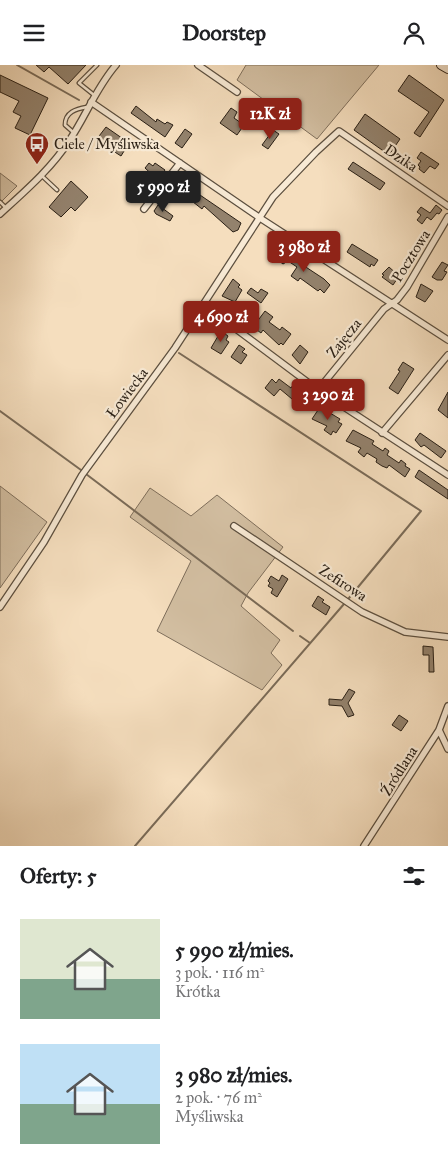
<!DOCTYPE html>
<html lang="pl">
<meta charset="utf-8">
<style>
:root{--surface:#fff;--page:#f6f6f6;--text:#202124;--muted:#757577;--accent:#8f2418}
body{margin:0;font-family:"IM FELL Great Primer",serif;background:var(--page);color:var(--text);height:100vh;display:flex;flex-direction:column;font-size:19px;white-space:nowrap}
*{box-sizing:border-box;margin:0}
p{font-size:16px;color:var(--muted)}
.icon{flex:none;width:28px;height:28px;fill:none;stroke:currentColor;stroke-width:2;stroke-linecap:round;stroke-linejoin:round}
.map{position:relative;height:781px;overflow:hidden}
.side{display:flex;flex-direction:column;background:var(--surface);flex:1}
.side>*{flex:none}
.price{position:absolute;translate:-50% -42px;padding:0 11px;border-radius:5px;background:var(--accent);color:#fff;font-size:16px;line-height:32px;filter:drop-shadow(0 1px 2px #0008)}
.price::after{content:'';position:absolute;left:50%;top:30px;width:15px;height:11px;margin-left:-8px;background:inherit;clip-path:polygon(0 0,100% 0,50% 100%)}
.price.on{background:#222;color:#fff}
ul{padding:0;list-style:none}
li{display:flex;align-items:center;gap:15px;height:125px;padding:0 20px}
li span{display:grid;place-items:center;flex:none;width:140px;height:100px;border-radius:0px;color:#555}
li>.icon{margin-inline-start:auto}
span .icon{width:60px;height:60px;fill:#fffc;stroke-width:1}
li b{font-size:21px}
h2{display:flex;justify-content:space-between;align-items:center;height:60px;padding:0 20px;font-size:21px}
header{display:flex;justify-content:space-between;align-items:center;height:65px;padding:0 20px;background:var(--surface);font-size:22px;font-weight:700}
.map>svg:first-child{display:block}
.green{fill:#d2bea1;stroke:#7e6e5b}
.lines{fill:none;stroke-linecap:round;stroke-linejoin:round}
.stream{stroke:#7a6b58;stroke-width:2}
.building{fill:#93826d;stroke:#291f15}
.lane-casing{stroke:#5c4f3f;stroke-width:5}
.street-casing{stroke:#5c4f3f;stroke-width:8}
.secondary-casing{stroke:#291f15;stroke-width:10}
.lane{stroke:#f8ead5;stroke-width:2.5}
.street{stroke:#f8ead5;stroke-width:5.5}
.secondary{stroke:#f8ead5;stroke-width:8}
.labels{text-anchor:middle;stroke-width:4.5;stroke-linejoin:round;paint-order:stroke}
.poi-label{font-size:15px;fill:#291f15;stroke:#f8ead5;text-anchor:start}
.street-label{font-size:15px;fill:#291f15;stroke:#f8ead5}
</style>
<header><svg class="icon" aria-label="menu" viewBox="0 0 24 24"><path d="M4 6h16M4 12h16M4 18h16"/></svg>Doorstep<svg class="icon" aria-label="person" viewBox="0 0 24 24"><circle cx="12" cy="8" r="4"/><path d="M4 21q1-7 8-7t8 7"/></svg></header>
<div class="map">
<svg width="448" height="781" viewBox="0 0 448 781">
<rect width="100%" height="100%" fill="#f5debe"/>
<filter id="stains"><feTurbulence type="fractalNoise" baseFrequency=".004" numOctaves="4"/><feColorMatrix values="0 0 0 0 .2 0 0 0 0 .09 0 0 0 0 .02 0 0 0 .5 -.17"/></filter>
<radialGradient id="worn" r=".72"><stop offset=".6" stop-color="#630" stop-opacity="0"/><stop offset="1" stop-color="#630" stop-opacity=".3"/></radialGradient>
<path class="green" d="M246 0H379L317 74 237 15Z
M0 108 17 121 0 138Z
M0 421 47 457 0 523Z
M150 423 191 451 217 430 283 482 248 528 241 541 280 575 271 588 282 600 262 625 157 566 191 496 130 452Z"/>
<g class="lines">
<path class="stream" d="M17 0 79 35
M179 288 421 446 349 533
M0 346 81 405
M86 409 293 566
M300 571 310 578
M135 781 344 539"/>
</g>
<path class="building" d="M36 0H86L68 19 49 2 44 7Z
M0 10 48 33 30 70 15 63 21 51 13 47 19 36 0 27Z
M409 10 444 35 420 72 414 68 429 47 398 26Z
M136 41 156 57 157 54 165 59 167 57 173 60 165 72 131 48Z
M231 43 237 47 234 53 244 60 237 70 220 58Z
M365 49 400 74 389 90 354 65Z
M106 62 129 78 121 91 96 75Z
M185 64 192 69 182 83 175 78Z
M273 65 279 69 268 84 262 80Z
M421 87 439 99 435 104 430 101 424 108 419 104 420 102 418 100 421 96 417 93Z
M353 97 385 118 380 125 348 104Z
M149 98 153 101 155 98 165 105 158 115 145 103Z
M178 115 241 158 238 165 233 167 204 141 202 144 174 122Z
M71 116 88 132 75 146 71 142 61 152 49 142Z
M158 140 173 151 170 156 156 149 154 146Z
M436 140 442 145 439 149 437 148 431 155 427 152 422 159 417 155 421 150 417 147 421 142 430 148Z
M352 179 378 195 374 201 371 199 370 202 347 187Z
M280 185 324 214 330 220 324 228 320 224 318 226 300 213 298 216 291 211 297 202 288 196 283 199 275 193Z
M442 197 448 200 444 206 447 207 442 215H437L432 212Z
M389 202 399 211 393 220 382 212 384 210 382 209Z
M233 214 240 220 238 222 242 225 235 237 222 231Z
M421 219 433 226 425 237 416 232Z
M251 223 258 228 261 224 268 228 261 238 247 228Z
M265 246 273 252 269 257 280 265 282 262 291 269 283 280 281 278 279 280 263 265 261 268 253 262Z
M221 266 228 271 226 275 229 277 221 289 211 283Z
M239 280 245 284 242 287 247 290 241 299 231 292Z
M300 280 308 287 300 299 292 290Z
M403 297 414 304 398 329 389 323 400 306 398 305Z
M272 314 276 318 279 314 291 323 293 320 300 326 292 334 280 324 274 331 265 323Z
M448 327V353L438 345Z
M320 342 340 354 338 357 342 359 336 368 333 366 331 370 324 365 327 361 312 354Z
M353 365 374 376 372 379 383 386 385 383 389 386 387 390 399 398 401 395 406 399 405 401 410 404 405 412 389 400 387 403 382 401 376 397 377 394 367 388 364 392 358 387 361 383 346 376Z
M420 368 446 386 441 393 424 380 421 382 415 375Z
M419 405 448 425V434L415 412Z
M282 510 288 514 277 532 271 528 273 524 268 521 270 518 268 516 271 511 279 516Z
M318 531 324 535 322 537 330 542 326 550 312 541Z
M423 581 433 582 434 607H429V590H423Z
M349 624 355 627 348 638 354 650 348 652 342 641 329 640V634L342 635Z
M399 650 408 656 401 666 392 660Z"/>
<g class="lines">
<g class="lane-casing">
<path id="lane" d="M94 30 79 18 97 0
M73 67 65 60C65 47 76 44 87 42
M42 111 57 125
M0 137 5 142"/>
</g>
<g class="street-casing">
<path id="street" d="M198 0 237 27
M91 37 260 153 448 275
M144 144 180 98
M0 149C24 127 51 104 69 76 86 51 96 23 116 0
M204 240 318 325 448 410
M318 325 384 244 397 235 407 222 448 152
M382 368 448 290
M234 461 362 547 405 567 448 572
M0 542 44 477 82 410 175 283 273 132 316 87 339 66 448 141
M439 665 448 684
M364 781 439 665 448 641"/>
</g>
<g class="secondary-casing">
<path id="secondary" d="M441 0 448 4"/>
</g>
<use href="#lane" class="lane"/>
<use href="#street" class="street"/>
<use href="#secondary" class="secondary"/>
</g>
<defs>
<g id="bus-pin" transform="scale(1.25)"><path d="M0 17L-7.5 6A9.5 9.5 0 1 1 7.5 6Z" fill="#8f2418" stroke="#f8ead5"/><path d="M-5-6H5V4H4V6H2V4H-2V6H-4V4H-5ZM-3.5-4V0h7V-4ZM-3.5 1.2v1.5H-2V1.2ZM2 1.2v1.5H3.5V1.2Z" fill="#fff"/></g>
</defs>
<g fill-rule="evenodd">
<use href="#bus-pin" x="37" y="79"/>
</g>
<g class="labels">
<g class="poi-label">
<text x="54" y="84">Ciele / Myśliwska</text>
</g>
<g class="street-label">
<text transform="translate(401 93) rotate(34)" y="5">Dzika</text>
<text transform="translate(411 191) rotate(-58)" y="5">Pocztowa</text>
<text transform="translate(344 273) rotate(-51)" y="5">Zajęcza</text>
<text transform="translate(127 328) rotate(-53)" y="5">Łowiecka</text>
<text transform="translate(343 518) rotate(33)" y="5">Zefirowa</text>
<text transform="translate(399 706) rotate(-58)" y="5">Źródlana</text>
</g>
</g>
<rect width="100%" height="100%" filter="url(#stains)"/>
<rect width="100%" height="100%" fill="url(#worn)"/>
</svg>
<b class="price" style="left:270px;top:75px">12K zł</b>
<b class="price on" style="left:163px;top:148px">5 990 zł</b>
<b class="price" style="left:304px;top:208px">3 980 zł</b>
<b class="price" style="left:221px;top:278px">4 690 zł</b>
<b class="price" style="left:328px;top:356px">3 290 zł</b>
</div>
<section class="side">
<h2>Oferty: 5<svg class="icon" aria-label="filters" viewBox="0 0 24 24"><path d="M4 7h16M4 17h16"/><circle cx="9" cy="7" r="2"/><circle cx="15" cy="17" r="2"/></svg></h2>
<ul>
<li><span style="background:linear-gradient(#dfe7d0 60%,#7fa58c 0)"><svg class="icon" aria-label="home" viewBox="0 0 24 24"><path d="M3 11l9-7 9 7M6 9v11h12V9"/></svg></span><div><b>5 990 zł/mies.</b><p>3 pok. · 116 m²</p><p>Krótka</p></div></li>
<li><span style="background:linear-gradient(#bfe0f5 60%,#7fa58c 0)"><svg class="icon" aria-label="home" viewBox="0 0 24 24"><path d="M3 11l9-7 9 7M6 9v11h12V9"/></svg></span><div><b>3 980 zł/mies.</b><p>2 pok. · 76 m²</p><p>Myśliwska</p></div></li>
</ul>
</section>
